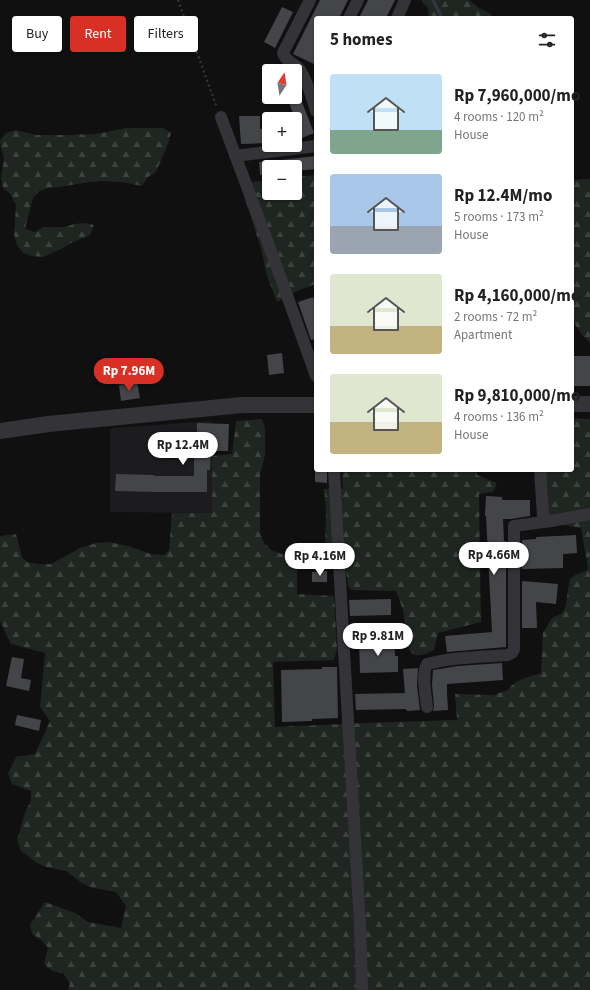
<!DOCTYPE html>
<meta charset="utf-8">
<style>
:root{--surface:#fff;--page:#f6f6f6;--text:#222;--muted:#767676;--accent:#d93025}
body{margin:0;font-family:"Source Sans 3",sans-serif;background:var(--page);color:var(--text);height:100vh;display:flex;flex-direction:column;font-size:15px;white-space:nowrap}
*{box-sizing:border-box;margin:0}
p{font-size:13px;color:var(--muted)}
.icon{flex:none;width:22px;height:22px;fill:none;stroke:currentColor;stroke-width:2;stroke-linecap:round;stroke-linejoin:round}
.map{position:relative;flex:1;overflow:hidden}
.side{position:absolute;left:314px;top:16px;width:260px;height:456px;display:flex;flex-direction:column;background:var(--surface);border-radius:4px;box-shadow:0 1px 3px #0004}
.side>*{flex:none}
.guide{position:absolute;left:12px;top:16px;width:242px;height:36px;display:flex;gap:8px}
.needle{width:26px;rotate:12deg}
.buttons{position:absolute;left:262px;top:64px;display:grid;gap:8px}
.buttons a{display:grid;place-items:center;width:40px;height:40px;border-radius:4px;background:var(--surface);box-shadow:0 1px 3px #0004;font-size:20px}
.price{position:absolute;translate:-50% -34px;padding:0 9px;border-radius:14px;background:#fff;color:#222;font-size:13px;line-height:26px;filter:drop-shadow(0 1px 2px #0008)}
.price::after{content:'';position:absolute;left:50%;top:24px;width:12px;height:9px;margin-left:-6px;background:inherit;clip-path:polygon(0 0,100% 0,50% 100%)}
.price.current{background:var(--accent);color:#fff}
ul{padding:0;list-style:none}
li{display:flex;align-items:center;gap:12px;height:100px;padding:0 16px}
li span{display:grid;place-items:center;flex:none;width:112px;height:80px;border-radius:4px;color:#555}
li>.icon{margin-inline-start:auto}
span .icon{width:48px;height:48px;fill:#fffc;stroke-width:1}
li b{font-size:17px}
h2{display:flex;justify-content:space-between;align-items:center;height:48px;padding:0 16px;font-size:17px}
.chip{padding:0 14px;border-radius:4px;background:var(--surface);box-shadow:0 1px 3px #0004;font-size:14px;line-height:36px}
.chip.current{background:var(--accent);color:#fff}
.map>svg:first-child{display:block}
.built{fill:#1c1c1e}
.forest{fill:url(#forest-firs)}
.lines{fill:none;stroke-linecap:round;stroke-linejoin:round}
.stream{stroke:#2f363c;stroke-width:3.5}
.building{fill:#444549}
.path{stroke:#38393d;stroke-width:2;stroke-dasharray:2 3;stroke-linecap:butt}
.minor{stroke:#343438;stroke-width:12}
.tertiary{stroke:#343438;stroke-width:16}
</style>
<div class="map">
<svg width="590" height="990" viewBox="0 0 590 990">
<defs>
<pattern id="forest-firs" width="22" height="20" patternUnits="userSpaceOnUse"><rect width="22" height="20" fill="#1f2520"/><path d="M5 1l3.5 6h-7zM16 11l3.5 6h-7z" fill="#3c423e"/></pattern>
</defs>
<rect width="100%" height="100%" fill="#101011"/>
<path class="built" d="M212 421V513L110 512V429L115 428Z"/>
<path class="forest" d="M421 0H469L479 8 488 12 495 18H427C431 10 426 5 421 0Z
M126 128H163L171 133 168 144 156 172 148 177 142 186 121 182 100 181 90 182 59 187 49 188 39 191 33 198 25 229 35 232 43 227H65L74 224 85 223 94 225 90 235 71 243 61 249 43 257 33 256 23 253 17 245 14 235 16 205 10 194 3 188 1 178 4 158 1 148 0 140 6 133 16 130 36 135H66L96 134Z
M316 175V284L297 291 277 302 266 273 262 252 245 199 252 182 269 180V193H295V177Z
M590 179V342L583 336 572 320V180Z
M572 418 590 419V990H68L70 984 63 973 52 971 44 964 48 948 41 940 32 934 30 925 45 902 75 913 88 922 121 928 126 906 116 892 93 888 83 884 66 871 46 867 37 863 21 851 17 840 26 810 31 801V791L12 784 8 773 16 757 35 754 50 721 40 707 45 653 11 644 0 621V536L16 534 22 557 27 562 38 564H51L80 548 96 543 109 542 128 546 151 554 164 555 169 550 172 513H212V456L232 454 236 421 262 419 265 427V455L260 475V533L264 543 271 550 285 555 297 564V594L334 596 337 649 334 660 273 662 275 727 364 723 457 720 455 694 493 695 508 690C515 679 529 677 541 673L543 633 552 618 561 614 564 610 566 605 569 583 570 579 575 575 584 572 588 569 581 528 559 524 548 512 545 470H572Z
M342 470H477V475L497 483 493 492 479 494 481 622 438 633 434 650C425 655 413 660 408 647L403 610 396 591 351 590 348 585 345 562 327 563C325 548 325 533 326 518 326 508 325 499 324 489H343Z"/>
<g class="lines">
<path class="stream" d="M433 0 442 18"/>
</g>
<path class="building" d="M320 0H348L339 18H316V65L293 54Z
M368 0H395L386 18H359Z
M282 7 293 12 275 48 264 42Z
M287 97H300L314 133 302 138Z
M239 116H260V129H265L266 143 241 144Z
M316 156V169L295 171V167H271V161Z
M269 161V174L260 175 259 162Z
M313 297 316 305V339L311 340 298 302Z
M282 353 284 373 269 375 267 355Z
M574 356H590V386H572V366H574Z
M137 382 140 398 121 401 119 385Z
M197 423 229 424 228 451H211L210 470H207V492H154L115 491 116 474 154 475V476H194V449H197Z
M315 470H327V483L315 482Z
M486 496 502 497V500H530V516L511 519H503L504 541H506V647L447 652 445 636 492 632 486 516H485Z
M576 535 577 553 563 554V568L522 569V540L536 539V537Z
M327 571V582H312V572Z
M522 581 558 584 556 604 536 602 537 628H522Z
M391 599V615L350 616 349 600Z
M394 640 395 656H398V672L360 673 359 641Z
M12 657 24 659 21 678 31 680 29 691 6 686Z
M502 663 503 680 447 684V692L448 710 433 711 434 706 432 685 433 670 458 666Z
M322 667H337L338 718 312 719V721L282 722 281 670 322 669Z
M418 668 417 685 420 710 407 711 406 709 356 710 355 694 405 693 403 669Z
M17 715 41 720 39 731 15 725Z"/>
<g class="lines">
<path class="path" d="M178 0 217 108"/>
<path class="minor" d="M310 0 283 53C285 61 296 64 300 70 308 82 312 98 316 111
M349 18 358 0
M397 18 405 0
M221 117 275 262 316 376
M235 156 316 146
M334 470 343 634 360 925 362 990
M540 470 543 515 547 520 551 521
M427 707C426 695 421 675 427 664 453 657 481 657 508 655L512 653 514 649V526L551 521 590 514"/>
<path class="tertiary" d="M572 404H590
M0 431 48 424 242 405H316"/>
</g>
</svg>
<div class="buttons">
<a><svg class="needle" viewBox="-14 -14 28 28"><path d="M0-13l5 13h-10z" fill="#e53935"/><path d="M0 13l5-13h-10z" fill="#767676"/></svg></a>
<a>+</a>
<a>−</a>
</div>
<b class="price current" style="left:129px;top:392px">Rp 7.96M</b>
<b class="price" style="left:183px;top:466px">Rp 12.4M</b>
<b class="price" style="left:494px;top:576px">Rp 4.66M</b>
<b class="price" style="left:320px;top:577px">Rp 4.16M</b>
<b class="price" style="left:378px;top:657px">Rp 9.81M</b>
<div class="guide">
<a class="chip">Buy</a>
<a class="chip current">Rent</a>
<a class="chip">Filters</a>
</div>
<section class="side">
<h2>5 homes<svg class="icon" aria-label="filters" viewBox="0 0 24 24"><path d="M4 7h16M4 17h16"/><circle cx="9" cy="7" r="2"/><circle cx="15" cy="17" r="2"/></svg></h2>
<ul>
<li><span style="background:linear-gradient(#bfe0f5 70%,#7fa58c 0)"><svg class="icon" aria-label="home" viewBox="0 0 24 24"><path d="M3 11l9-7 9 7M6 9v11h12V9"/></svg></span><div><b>Rp 7,960,000/mo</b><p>4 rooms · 120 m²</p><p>House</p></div></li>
<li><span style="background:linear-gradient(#a9c7e8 65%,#9aa5b1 0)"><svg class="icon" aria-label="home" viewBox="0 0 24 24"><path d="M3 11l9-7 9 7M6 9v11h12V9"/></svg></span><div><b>Rp 12.4M/mo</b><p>5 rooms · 173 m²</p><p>House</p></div></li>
<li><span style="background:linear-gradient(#dfe7d0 65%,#c2b280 0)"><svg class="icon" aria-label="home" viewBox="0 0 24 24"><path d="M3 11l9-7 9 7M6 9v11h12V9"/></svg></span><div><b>Rp 4,160,000/mo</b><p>2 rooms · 72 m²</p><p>Apartment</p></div></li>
<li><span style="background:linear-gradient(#dfe7d0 60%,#c2b280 0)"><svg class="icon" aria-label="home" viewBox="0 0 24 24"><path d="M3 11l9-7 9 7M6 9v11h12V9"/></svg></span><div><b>Rp 9,810,000/mo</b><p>4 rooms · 136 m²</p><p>House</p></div></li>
</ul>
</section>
</div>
